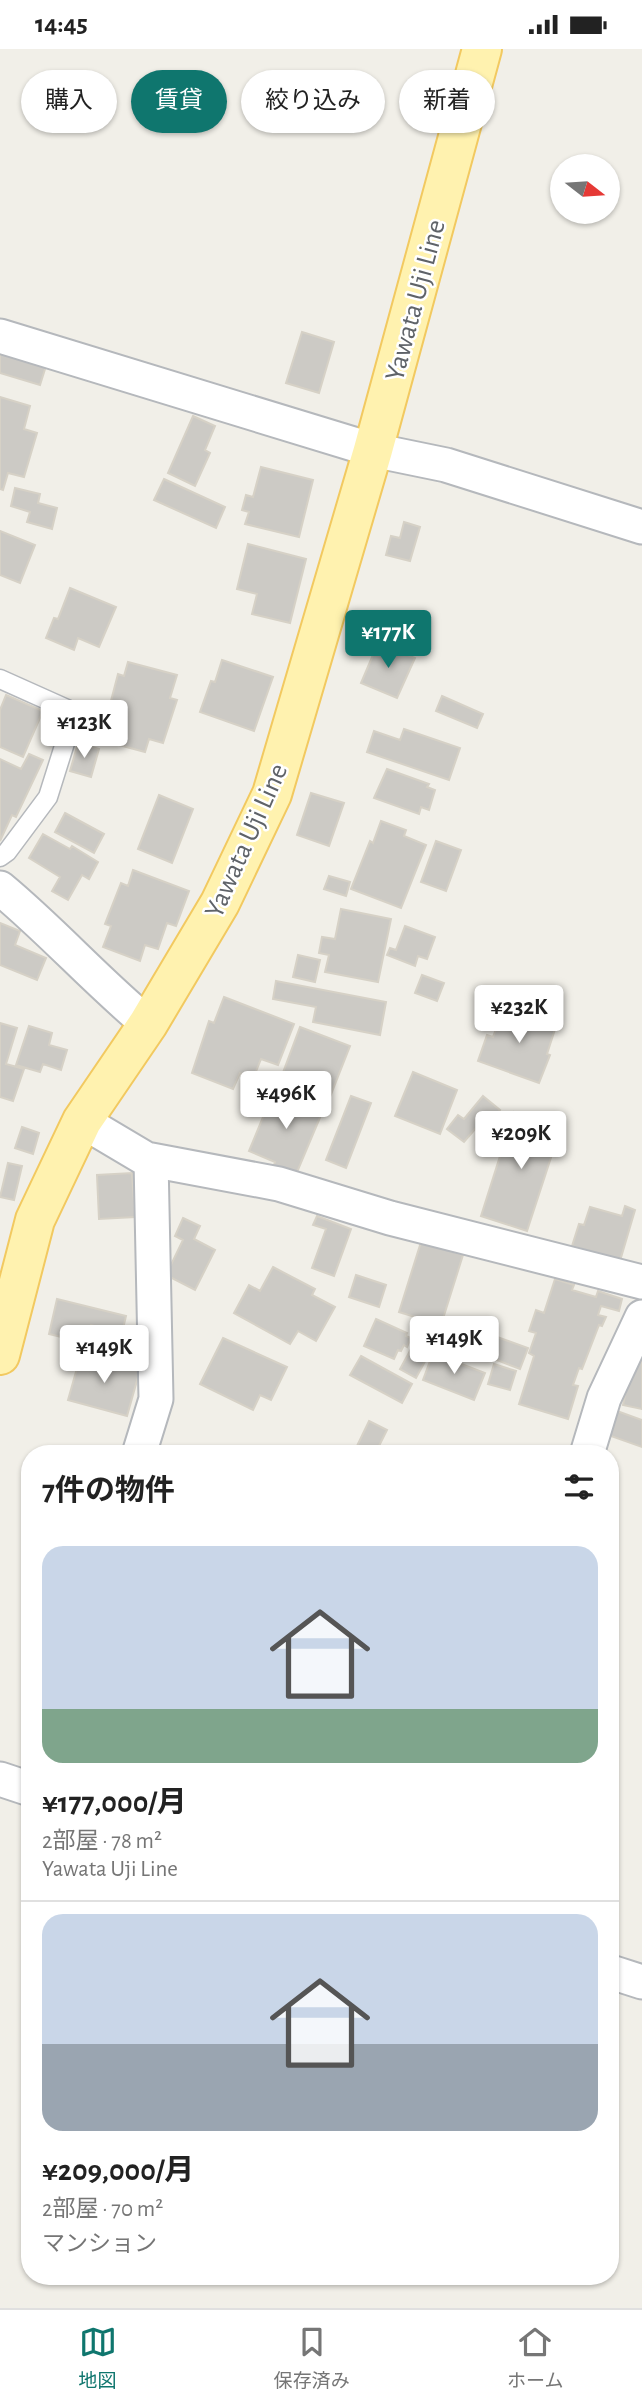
<!DOCTYPE html>
<html lang="ja">
<meta charset="utf-8">
<style>
:root{--surface:#fff;--page:#f2f2f2;--text:#222;--muted:#767676;--line:#e0e0e0;--accent:#0f766e}
body{margin:0;font-family:"Alegreya Sans","Noto Sans JP",sans-serif;background:var(--page);color:var(--text);height:100vh;display:flex;flex-direction:column;font-size:26px;white-space:nowrap}
*{box-sizing:border-box;margin:0}
p{font-size:23px;color:var(--muted)}
.icon{flex:none;width:38px;height:38px;fill:none;stroke:currentColor;stroke-width:2;stroke-linecap:round;stroke-linejoin:round}
.map{position:relative;flex:1;overflow:hidden}
.details{position:absolute;left:21px;top:1396px;width:598px;height:840px;display:flex;flex-direction:column;background:var(--surface);border-radius:28px;box-shadow:0 2px 5px #0004}
.details>*{flex:none}
.hud{position:absolute;left:21px;top:21px;width:600px;height:63px;display:flex;gap:14px}
.needle{width:46px;rotate:107deg}
.controls{position:absolute;left:550px;top:105px;display:grid;gap:14px}
.controls a{display:grid;place-items:center;width:70px;height:70px;border-radius:50%;background:var(--surface);box-shadow:0 2px 5px #0004;font-size:35px}
.price{position:absolute;translate:-50% -60px;padding:0 16px;border-radius:7px;background:#fff;color:#222;font-size:23px;line-height:46px;filter:drop-shadow(0 2px 4px #0008)}
.price::after{content:'';position:absolute;left:50%;top:42px;width:21px;height:16px;margin-left:-10px;background:inherit;clip-path:polygon(0 0,100% 0,50% 100%)}
.price.selected{background:var(--accent);color:#fff}
ul{padding:0;list-style:none}
li{display:grid;align-content:center;gap:14px;height:371px;padding:0 21px}
li+li{border-top:2px solid var(--line)}
li span{display:grid;place-items:center;height:217px;border-radius:21px;color:#555}
li>.icon{margin-inline-start:auto}
span .icon{width:126px;height:126px;fill:#fffc;stroke-width:1}
li b{font-size:30px}
h2{display:flex;justify-content:space-between;align-items:center;height:84px;padding:0 21px;font-size:30px}
.tag{padding:0 24px;border-radius:32px;background:var(--surface);box-shadow:0 2px 5px #0004;font-size:24px;line-height:63px}
.tag.selected{background:var(--accent);color:#fff}
.status{display:flex;justify-content:space-between;align-items:center;height:49px;padding:0 35px;background:var(--surface);direction:ltr}
.status svg{height:19px;fill:currentColor}
.menu{display:flex;justify-content:space-around;align-items:center;height:98px;border-top:2px solid var(--line);background:var(--surface);font-size:19px;color:var(--muted)}
.menu a{display:grid;justify-items:center;gap:4px}
.menu .selected{color:var(--accent)}
.map>svg:first-child{display:block}
.building{fill:#cccac5;stroke:#d6d1c6;stroke-width:2}
.lines{fill:none;stroke-linecap:round;stroke-linejoin:round}
.service-casing{stroke:#b5b8bc;stroke-width:21}
.minor-casing{stroke:#b5b8bc;stroke-width:37}
.primary-casing{stroke:#f2c960;stroke-width:42}
.service{stroke:#fff;stroke-width:18}
.minor{stroke:#fff;stroke-width:33}
.primary{stroke:#fff2af;stroke-width:38}
.labels{text-anchor:middle;stroke-width:5;stroke-linejoin:round;paint-order:stroke}
.street-label{font-size:28px;fill:#5f6368;stroke:#fff}
</style>
<div class="status"><b>14:45</b><svg viewBox="0 0 49 12"><path d="M0 12V9h3v3zM5 12V6h3v6zM10 12V3h3v9zM15 12V0h3v12zM26 1h20v11H26zM47 4h2v5h-2z"/></svg></div>
<div class="map">
<svg width="642" height="2259" viewBox="0 0 642 2259">
<rect width="100%" height="100%" fill="#f1efe8"/>
<path class="building" d="M302 283 334 293 319 344 286 334Z
M0 303 46 317 40 336 0 324Z
M0 348 30 357 24 380 37 384 24 428 8 424 3 441 0 440Z
M193 367 215 377 205 401 210 404 195 437 168 424Z
M261 418 313 431 299 488 245 475 249 463 242 461 246 446 253 448Z
M164 430 225 458 216 479 154 451Z
M15 439 40 445 38 454 57 459 52 480 27 473 30 463 11 457Z
M404 473 420 478 410 512 386 506 391 487 400 489Z
M0 482 35 496 20 534 0 526Z
M248 495 306 510 290 574 252 565 257 545 237 540Z
M70 539 116 558 99 598 78 589 74 601 46 589 54 569 58 570Z
M378 594 415 609 397 649 361 634Z
M222 611 273 628 254 682 200 663 211 632 215 633Z
M128 613 177 626 170 649 177 651 163 694 149 690 145 703 104 692 110 668 107 667 118 625 124 627Z
M6 646 43 662 23 708 0 698V661Z
M442 647 483 665 477 679 436 662Z
M83 663 108 669 101 694 77 687Z
M404 680 460 699 449 731 367 703 374 682 400 691Z
M78 694 99 700 91 728 70 722Z
M29 705 43 711 16 768 12 766 0 792V710L21 720Z
M387 720 429 735 427 738 435 741 429 761 421 758 419 765 374 749Z
M311 744 344 754 329 797 297 786Z
M159 746 193 760 172 814 138 800Z
M65 764 104 785 94 804 55 783Z
M381 772 406 781 404 787 426 796 401 859 351 840 370 792 373 794Z
M43 785 70 800 72 797 98 813 89 830 82 826 68 851 52 842 60 828 29 809Z
M436 792 461 801 446 842 421 833Z
M133 821 189 842 176 877 167 874 158 900 145 896 140 912 103 898 111 877 105 875 121 834 128 837Z
M329 827 350 833 346 847 324 840Z
M341 860 391 870 378 933 325 923 329 906 319 904 322 888 335 890Z
M0 874 20 882 15 896 46 909 37 931 0 916Z
M405 877 435 888 427 910 418 907 415 917 387 906 390 899 396 901Z
M298 906 320 911 315 933 293 928Z
M422 926 444 934 437 952 415 944Z
M276 932 386 953 380 986 313 973 316 958 273 950Z
M224 948 294 975 278 1016 261 1010 253 1030 240 1024 233 1040 192 1024 209 972 214 974Z
M504 958 556 977 547 1005 550 1006 539 1034 478 1012 487 986 493 988Z
M0 974 17 979 6 1015 24 1020 13 1052 0 1048Z
M29 977 52 984 49 996 67 1001 61 1021 43 1015 40 1023 16 1016Z
M300 978 350 997 330 1048 281 1029Z
M413 1023 457 1041 440 1085 395 1067Z
M275 1039 324 1059 295 1128 273 1119 275 1113 249 1102Z
M351 1047 371 1054 346 1119 326 1111Z
M483 1047 500 1061 482 1084 476 1079 464 1093 447 1080 458 1066 464 1070Z
M514 1063 561 1078 527 1182 481 1167Z
M22 1078 39 1084 33 1105 15 1099Z
M8 1114 22 1117 14 1151 0 1148Z
M132 1124 135 1168 99 1170 97 1126Z
M625 1157 635 1161 620 1212 572 1197 579 1175 584 1176 590 1158 622 1167Z
M317 1167 351 1180 334 1227 312 1219 326 1180 313 1176Z
M183 1169 200 1177 194 1190 215 1201 195 1241 166 1226 183 1191 175 1187Z
M421 1193 463 1206 441 1276 399 1263Z
M273 1218 315 1240 312 1246 335 1258 316 1292 298 1282 290 1295 234 1264 249 1236 260 1242Z
M356 1226 386 1236 379 1258 349 1248Z
M555 1230 574 1236 572 1241 596 1248 598 1242 622 1250 619 1262 601 1257 598 1266 606 1268 602 1277 599 1276 582 1320 579 1319 573 1336 578 1337 568 1370 519 1355 534 1307 529 1304 536 1284 529 1282 536 1261 544 1264Z
M57 1250 126 1267 122 1284 91 1276 86 1294 49 1285Z
M376 1270 407 1284 406 1287 411 1289 407 1298 404 1296 401 1302 398 1301 394 1310 364 1297Z
M486 1284 528 1299 520 1320 479 1304Z
M223 1289 287 1318 271 1351 260 1346 253 1361 200 1335Z
M412 1298 428 1307 416 1329 400 1320Z
M433 1304 485 1324 474 1351 423 1331Z
M81 1305 140 1321 127 1367 68 1351Z
M361 1307 412 1335 402 1354 350 1326Z
M633 1307 642 1309V1360L623 1356Z
M494 1315 516 1322 510 1341 488 1335Z
M617 1362 642 1371V1398L608 1386Z
M369 1372 387 1381 375 1405H369L356 1399Z"/>
<g class="lines">
<g class="service-casing">
<path id="service" d="M0 630 67 660 70 678 48 748 7 803 0 808"/>
</g>
<g class="minor-casing">
<path id="minor" d="M0 287 373 401 446 416 642 478
M0 839C52 882 96 932 148 975
M82 1072 146 1110 279 1135 390 1169 642 1233
M139 1405 156 1350 151 1111
M587 1405 604 1349 642 1268
M0 1730 30 1740
M611 1923 642 1933"/>
</g>
<g class="primary-casing">
<path id="primary" d="M0 1306 35 1171 82 1072 148 975 220 854 272 745 373 401 482 0"/>
</g>
<use href="#service" class="service"/>
<use href="#minor" class="minor"/>
<use href="#primary" class="primary"/>
</g>
<g class="labels">
<g class="street-label">
<text transform="translate(414 251) rotate(-75)" y="10">Yawata Uji Line</text>
<text transform="translate(245 791) rotate(-66)" y="10">Yawata Uji Line</text>
</g>
</g>
</svg>
<div class="controls">
<a><svg class="needle" viewBox="-14 -14 28 28"><path d="M0-13l5 13h-10z" fill="#e53935"/><path d="M0 13l5-13h-10z" fill="#767676"/></svg></a>
</div>
<b class="price selected" style="left:388px;top:621px">¥177K</b>
<b class="price" style="left:84px;top:711px">¥123K</b>
<b class="price" style="left:519px;top:996px">¥232K</b>
<b class="price" style="left:286px;top:1082px">¥496K</b>
<b class="price" style="left:521px;top:1122px">¥209K</b>
<b class="price" style="left:454px;top:1327px">¥149K</b>
<b class="price" style="left:104px;top:1336px">¥149K</b>
<div class="hud">
<a class="tag">購入</a>
<a class="tag selected">賃貸</a>
<a class="tag">絞り込み</a>
<a class="tag">新着</a>
</div>
<section class="details">
<h2>7件の物件<svg class="icon" aria-label="filters" viewBox="0 0 24 24"><path d="M4 7h16M4 17h16"/><circle cx="9" cy="7" r="2"/><circle cx="15" cy="17" r="2"/></svg></h2>
<ul>
<li><span style="background:linear-gradient(#c9d6e8 75%,#7fa58c 0)"><svg class="icon" aria-label="home" viewBox="0 0 24 24"><path d="M3 11l9-7 9 7M6 9v11h12V9"/></svg></span><div><b>¥177,000/月</b><p>2部屋 · 78 m²</p><p>Yawata Uji Line</p></div></li>
<li><span style="background:linear-gradient(#c9d6e8 60%,#9aa5b1 0)"><svg class="icon" aria-label="home" viewBox="0 0 24 24"><path d="M3 11l9-7 9 7M6 9v11h12V9"/></svg></span><div><b>¥209,000/月</b><p>2部屋 · 70 m²</p><p>マンション</p></div></li>
</ul>
</section>
</div>
<nav class="menu">
<a class="selected"><svg class="icon" aria-label="map" viewBox="0 0 24 24"><path d="M3 6l6-2 6 2 6-2v14l-6 2-6-2-6 2zM9 4v14M15 6v14"/></svg>地図</a>
<a><svg class="icon" aria-label="saved" viewBox="0 0 24 24"><path d="M7 4h10v16l-5-4-5 4z"/></svg>保存済み</a>
<a><svg class="icon" aria-label="home" viewBox="0 0 24 24"><path d="M3 11l9-7 9 7M6 9v11h12V9"/></svg>ホーム</a>
</nav>
